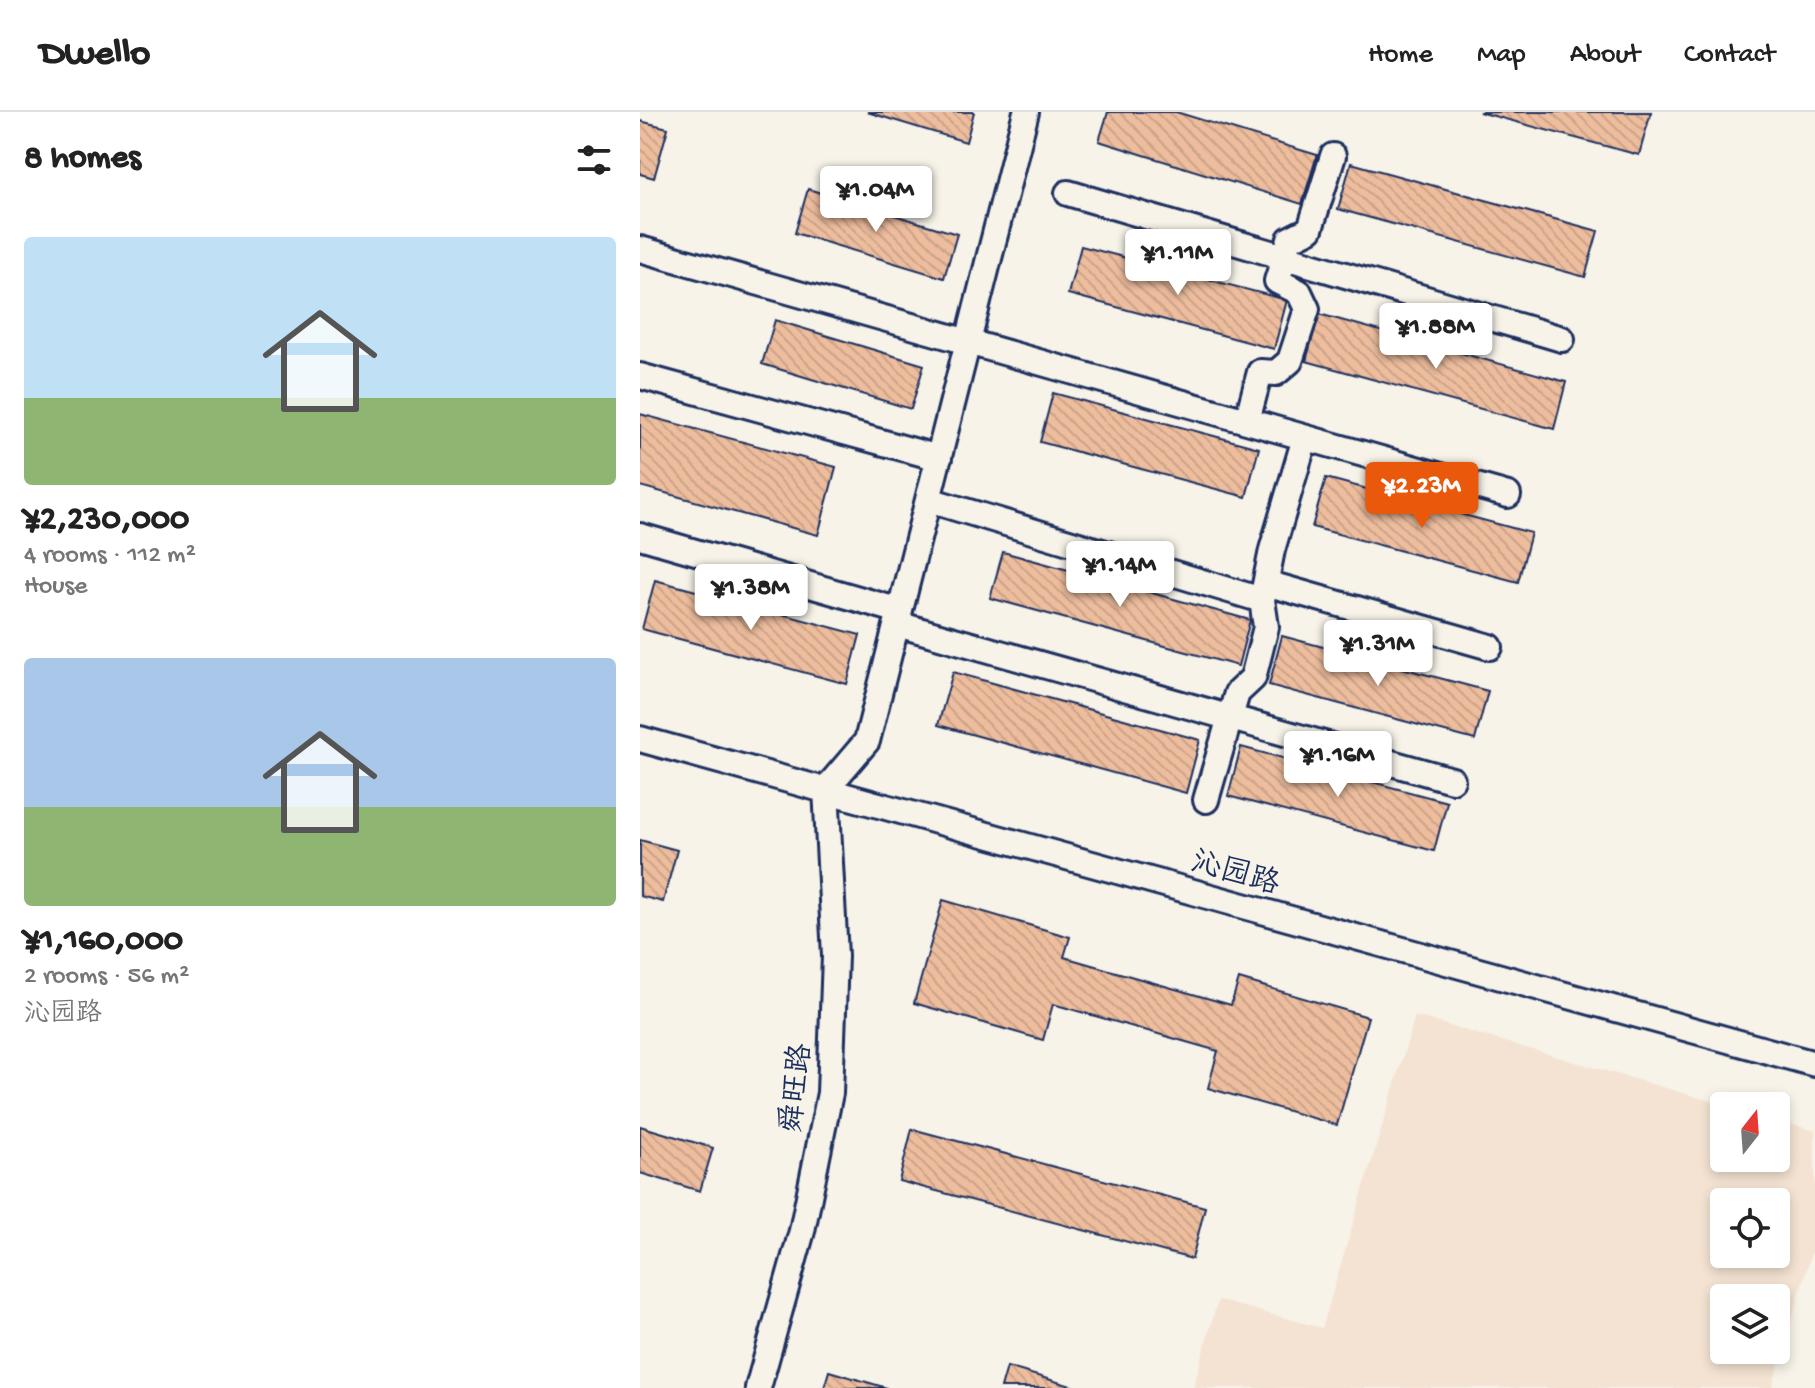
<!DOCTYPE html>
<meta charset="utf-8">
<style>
:root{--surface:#fff;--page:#f6f6f6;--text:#222;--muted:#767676;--line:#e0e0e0;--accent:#ea580c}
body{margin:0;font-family:"Gochi Hand","LXGW WenKai TC",sans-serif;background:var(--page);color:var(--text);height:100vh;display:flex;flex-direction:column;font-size:30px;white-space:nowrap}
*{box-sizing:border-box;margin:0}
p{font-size:26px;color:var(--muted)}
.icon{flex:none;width:44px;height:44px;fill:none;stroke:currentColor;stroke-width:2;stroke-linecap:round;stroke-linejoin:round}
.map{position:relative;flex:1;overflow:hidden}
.drawer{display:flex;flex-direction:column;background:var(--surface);width:640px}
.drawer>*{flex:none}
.needle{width:52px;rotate:17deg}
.tools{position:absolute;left:1070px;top:980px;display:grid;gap:16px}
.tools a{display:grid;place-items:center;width:80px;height:80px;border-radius:8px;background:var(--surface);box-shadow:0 4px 12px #0003;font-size:40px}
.price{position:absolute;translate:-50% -68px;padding:0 18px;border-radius:8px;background:#fff;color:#222;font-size:26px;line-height:52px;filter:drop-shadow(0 2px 4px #0008)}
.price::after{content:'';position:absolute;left:50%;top:48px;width:24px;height:18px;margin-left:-12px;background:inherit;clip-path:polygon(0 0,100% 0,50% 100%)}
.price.on{background:var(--accent);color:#fff}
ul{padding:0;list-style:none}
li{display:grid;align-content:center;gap:16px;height:424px;padding:0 24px}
li span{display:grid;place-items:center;height:248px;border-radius:8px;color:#555}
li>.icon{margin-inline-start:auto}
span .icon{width:144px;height:144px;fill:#fffc;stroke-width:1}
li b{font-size:34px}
h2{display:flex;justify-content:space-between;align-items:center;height:96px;padding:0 24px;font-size:34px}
header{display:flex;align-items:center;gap:48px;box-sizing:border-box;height:112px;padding:0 40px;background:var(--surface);border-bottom:2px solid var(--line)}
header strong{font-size:38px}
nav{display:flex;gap:44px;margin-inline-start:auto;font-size:28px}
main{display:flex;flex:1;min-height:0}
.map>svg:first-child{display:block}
.built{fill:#f4e3d2;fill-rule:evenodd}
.building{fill:url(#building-back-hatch);stroke:#1b2f5e;stroke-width:2}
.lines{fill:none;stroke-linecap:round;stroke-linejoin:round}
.minor-casing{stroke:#1b2f5e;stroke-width:30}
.minor{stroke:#f7f3e8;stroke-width:24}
.labels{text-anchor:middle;stroke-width:8;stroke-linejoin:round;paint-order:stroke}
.street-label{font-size:30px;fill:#1b2f5e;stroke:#f7f3e8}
</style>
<header>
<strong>Dwello</strong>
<nav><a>Home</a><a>Map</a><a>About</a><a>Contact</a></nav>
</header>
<main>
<section class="drawer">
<h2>8 homes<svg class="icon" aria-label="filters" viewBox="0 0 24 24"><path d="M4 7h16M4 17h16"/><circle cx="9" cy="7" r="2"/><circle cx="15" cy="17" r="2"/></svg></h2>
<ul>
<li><span style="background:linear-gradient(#bfe0f5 65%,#8fb573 0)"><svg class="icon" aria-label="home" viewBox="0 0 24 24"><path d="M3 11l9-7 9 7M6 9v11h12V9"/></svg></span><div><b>¥2,230,000</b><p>4 rooms · 112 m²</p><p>House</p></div></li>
<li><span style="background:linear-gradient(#a9c7e8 60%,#8fb573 0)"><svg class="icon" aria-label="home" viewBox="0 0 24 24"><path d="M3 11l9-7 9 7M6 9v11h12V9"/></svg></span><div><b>¥1,160,000</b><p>2 rooms · 56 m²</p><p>沁园路</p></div></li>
</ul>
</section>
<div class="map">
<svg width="1175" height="1276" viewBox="0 0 1175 1276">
<defs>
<pattern id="building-back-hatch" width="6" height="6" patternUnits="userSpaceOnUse" patternTransform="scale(2)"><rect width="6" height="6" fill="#edbd9d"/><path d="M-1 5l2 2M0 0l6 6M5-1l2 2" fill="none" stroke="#cba38a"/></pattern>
</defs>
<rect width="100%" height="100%" fill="#f7f3e8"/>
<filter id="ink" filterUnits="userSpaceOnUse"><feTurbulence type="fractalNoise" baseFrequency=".0125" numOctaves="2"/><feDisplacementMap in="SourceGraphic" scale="16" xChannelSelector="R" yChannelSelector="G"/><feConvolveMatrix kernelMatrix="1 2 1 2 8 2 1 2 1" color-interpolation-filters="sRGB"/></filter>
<g filter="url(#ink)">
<path class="built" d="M775 904 1088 994H1084V1046H1136V1008L1175 1019V1128L1132 1276H553L578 1188 682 1216ZM1084 1090H1136V1142H1084ZM1084 1186H1136V1238H1084Z"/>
<path class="building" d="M227 0H334L326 30Z
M468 0H536L677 43 662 92 459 29Z
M839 0H1011L999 43Z
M0 9 28 16 14 66 0 62Z
M711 51 958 119 945 165 698 97Z
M168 77 317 122 304 166 155 121Z
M441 134 647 188 634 237 428 182Z
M679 202 926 270 914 317 666 249Z
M135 208 284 253 271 297 122 252Z
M413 281 619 336 606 385 400 330Z
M0 302 196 355 178 423 0 374Z
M686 366 891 421 878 470 672 415Z
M363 440 610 508 598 554 350 486Z
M15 468 220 523 207 572 2 517Z
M642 524 848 579 835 628 629 573Z
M313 560 560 628 546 681 298 613Z
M601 635 807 690 794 739 588 684Z
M0 728 37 738 23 790 0 784Z
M303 788 430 825 424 845 591 893 599 867 728 905 697 1013 568 976 578 939 413 892 403 928 274 891Z
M0 1014 73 1036 60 1079 0 1061Z
M272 1017 565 1095 552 1147 259 1069Z
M367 1255 438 1276H361Z
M189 1259 247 1276H184Z"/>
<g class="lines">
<g class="minor-casing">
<path id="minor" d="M428 81 922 227
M0 137 868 383
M0 264 299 346
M607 309 620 260 636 261 650 249 667 197 659 180 637 169 650 127 670 117 693 44
M289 388 622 488
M0 424 260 499
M626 471 850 535
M257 512 812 668
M0 627 1175 952
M186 677 227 629 386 0
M566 688 597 581 613 566 626 515 622 488 632 438 665 326
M118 1276 162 1119 190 981 195 844 186 677"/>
</g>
<use href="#minor" class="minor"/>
</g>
</g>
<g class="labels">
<g class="street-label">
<text transform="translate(596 759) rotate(16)" y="10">沁园路</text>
<text transform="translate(154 976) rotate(-83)" y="10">舜旺路</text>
</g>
</g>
</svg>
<div class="tools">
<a><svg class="needle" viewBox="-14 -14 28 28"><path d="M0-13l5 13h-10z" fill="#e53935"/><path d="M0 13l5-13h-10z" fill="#767676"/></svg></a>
<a><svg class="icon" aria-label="locate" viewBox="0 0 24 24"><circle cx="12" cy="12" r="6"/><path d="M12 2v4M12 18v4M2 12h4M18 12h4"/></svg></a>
<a><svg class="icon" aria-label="layers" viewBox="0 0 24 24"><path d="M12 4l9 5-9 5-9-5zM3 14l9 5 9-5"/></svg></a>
</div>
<b class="price" style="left:236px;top:122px">¥1.04M</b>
<b class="price" style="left:538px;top:185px">¥1.11M</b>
<b class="price" style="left:796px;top:259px">¥1.88M</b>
<b class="price on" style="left:782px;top:418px">¥2.23M</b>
<b class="price" style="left:480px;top:497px">¥1.14M</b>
<b class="price" style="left:111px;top:520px">¥1.38M</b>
<b class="price" style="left:738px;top:576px">¥1.31M</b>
<b class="price" style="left:698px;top:687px">¥1.16M</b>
</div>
</main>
